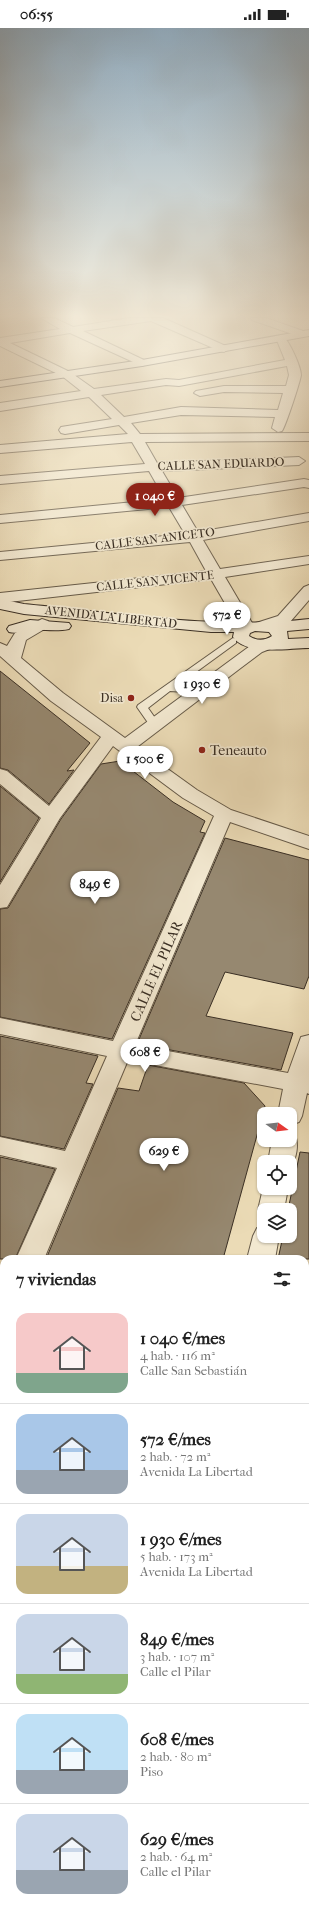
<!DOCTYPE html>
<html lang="es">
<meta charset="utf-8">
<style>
:root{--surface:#fff;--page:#f6f6f6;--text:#222;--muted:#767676;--line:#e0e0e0;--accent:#8f2418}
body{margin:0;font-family:"IM FELL French Canon",serif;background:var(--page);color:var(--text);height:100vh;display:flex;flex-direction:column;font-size:15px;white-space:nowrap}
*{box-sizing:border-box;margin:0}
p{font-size:13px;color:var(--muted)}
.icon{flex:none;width:22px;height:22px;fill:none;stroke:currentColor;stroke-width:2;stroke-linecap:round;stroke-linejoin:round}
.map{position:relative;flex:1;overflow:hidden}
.side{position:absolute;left:0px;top:1227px;width:309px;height:656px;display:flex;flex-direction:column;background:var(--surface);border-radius:12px 12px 0 0;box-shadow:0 1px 3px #0004}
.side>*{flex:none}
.needle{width:26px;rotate:104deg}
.fabs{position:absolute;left:257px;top:1079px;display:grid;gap:8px}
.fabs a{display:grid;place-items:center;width:40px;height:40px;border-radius:8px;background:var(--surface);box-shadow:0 1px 3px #0004;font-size:20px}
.price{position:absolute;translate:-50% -34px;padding:0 9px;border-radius:14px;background:#fff;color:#222;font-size:13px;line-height:26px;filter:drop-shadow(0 1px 2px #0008)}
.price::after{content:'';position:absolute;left:50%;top:24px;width:12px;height:9px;margin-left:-6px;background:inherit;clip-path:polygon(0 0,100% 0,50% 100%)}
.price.active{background:var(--accent);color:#fff}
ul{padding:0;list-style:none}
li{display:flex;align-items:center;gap:12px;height:100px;padding:0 16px}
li+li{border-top:1px solid var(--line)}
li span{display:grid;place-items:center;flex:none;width:112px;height:80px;border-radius:12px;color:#555}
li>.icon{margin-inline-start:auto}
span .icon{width:48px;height:48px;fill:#fffc;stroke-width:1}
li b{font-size:17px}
h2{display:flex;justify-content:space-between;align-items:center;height:48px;padding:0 16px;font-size:17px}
.status{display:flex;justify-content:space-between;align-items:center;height:28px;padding:0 20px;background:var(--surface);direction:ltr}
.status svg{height:11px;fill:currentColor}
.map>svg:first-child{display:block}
.green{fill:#cdbe9d;stroke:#847660}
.building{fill:#968870;stroke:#3a2f24}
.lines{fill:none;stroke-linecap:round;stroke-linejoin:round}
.lane-casing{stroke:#665a48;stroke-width:2}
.street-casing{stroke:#665a48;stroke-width:2}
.secondary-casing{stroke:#3a2f24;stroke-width:2}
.highway-casing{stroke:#3a2f24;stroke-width:2}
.lane{fill:#f2e8d0;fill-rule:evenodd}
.street{fill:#f2e8d0;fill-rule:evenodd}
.secondary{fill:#f2e8d0;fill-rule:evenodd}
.highway{fill:#ebdbb6;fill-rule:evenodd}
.poi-dot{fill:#8f2418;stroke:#f2e8d0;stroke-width:1.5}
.labels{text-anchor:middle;stroke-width:3.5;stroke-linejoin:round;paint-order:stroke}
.far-street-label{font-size:12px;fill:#3a2f24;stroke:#f2e8d0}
.far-poi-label{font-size:12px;fill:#3a2f24;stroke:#f2e8d0;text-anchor:end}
.poi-label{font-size:14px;fill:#3a2f24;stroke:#f2e8d0;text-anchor:start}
.street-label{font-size:14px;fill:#3a2f24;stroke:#f2e8d0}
</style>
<div class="status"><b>06:55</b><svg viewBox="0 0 49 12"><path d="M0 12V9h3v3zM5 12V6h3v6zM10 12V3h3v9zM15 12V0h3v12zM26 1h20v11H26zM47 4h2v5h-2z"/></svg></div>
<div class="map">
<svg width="309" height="1883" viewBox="0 0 309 1883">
<rect width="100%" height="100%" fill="#ebdbb6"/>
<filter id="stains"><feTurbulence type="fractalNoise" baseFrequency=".005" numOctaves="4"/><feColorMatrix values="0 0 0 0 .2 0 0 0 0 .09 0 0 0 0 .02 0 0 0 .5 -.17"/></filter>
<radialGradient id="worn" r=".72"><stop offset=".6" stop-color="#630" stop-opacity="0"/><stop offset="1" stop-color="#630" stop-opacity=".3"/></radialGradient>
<path class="green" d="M3 1327 4 1572 0 1573V1336Z
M305 1425H309V1505L305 1504Z
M4 1624V1827L0 1826V1625Z
M305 1710C309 1737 309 1766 305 1794Z
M204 1879H252L247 1883H219Z"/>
<path class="building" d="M0 643 90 715 67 743 74 742 49 776 8 742 0 740Z
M120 733 173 774 205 793 200 804 205 805 112 1011 0 989V881L8 880 61 791 101 736Z
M0 758 39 790 0 854Z
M225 810 309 832V948L304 961 225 944 206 988 293 1005 281 1042 137 1016Z
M0 1008 98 1028 86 1055 93 1056 64 1121 0 1108Z
M148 1037 244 1055 265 1078 223 1231H46L118 1060 139 1063Z
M300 1124 309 1125V1231H278L283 1208H290V1182H288Z
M0 1129 55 1141 15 1231H0Z"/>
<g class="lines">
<g class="lane-casing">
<path id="lane" d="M233 610 236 611V615L177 658 200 661 201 663 200 665 170 663 148 680 160 697 159 699H151L137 679 138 677Z"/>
</g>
<g class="street-casing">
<path id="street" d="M41 290H54L73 299 129 290H163L228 319 229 321 224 324 220 323 151 293 83 303 146 333 148 335 142 338 70 305 10 315 70 344 94 361 166 351 179 352 285 332 276 310 281 307C288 309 301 339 301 347 300 354 286 397 282 403L278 404 272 400 275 389 181 387 131 395 140 406 309 405V413L145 414 157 435 299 429 305 433 299 437 162 443 178 470 304 451 309 452V460L304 459 182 477 198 504 309 485V493L203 512 220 541 309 528V536L225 549 255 600 253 603H241L211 551 0 575V565L206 543 190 514 0 532V524L185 506 169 479 0 495V487L165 471 149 443 0 456V448L145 436 132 414 0 425V417L128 406 119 397 65 406 61 405 59 402 61 399 112 391 89 369 0 383V375L81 363 62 348 0 318V310L60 301ZM287 338 289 347 286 358H224L196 363 194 365 200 368 224 364 283 365 278 382 181 379 124 389 101 367 166 357 179 358Z
M251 290H266L306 304 307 306 302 309 298 308 252 292Z
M309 557V572L290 594 262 603 256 601 254 598 256 595 278 588 304 559Z
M42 591 48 593 50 596 48 599 26 612 21 630 63 665 125 710 250 618 269 611 275 613 277 616 275 619 262 624 242 639 137 719 197 762 231 782 309 808V821L230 794 135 1017 288 1045 301 1009 309 1007V1066L307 1065 302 1088 299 1094 290 1097V1086H278L283 1061 128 1032 44 1231H16L57 1140 0 1127V1109L65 1123 107 1028 0 1006V990L113 1013 214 788 183 770 113 718 60 790 7 879 0 880V857L41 790 0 756V741L7 743 49 778 101 709 51 673 0 628V615L7 618 15 605Z
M290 1104 294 1105C300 1116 296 1131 290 1141V1134H268L272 1112H290Z
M264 1156V1160H288L284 1182H264V1190L258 1182Z
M264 1198V1208H279L275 1231H247L253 1208 257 1200Z
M4 1281V1314L0 1315V1282Z
M305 1386 309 1387V1415L305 1414Z"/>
</g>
<g class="secondary-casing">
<path id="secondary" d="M309 302V308L142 338 0 359V353L142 332Z
M0 571 24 576C118 585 216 602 309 591V601L287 603 288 611 309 610V620C288 620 246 628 233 609L234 604H211L24 586 0 581ZM255 603 269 604 272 608C264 613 257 613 249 608L250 605Z
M30 592 69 595 71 598 69 601C56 604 43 601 31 602 23 603 17 606 9 604L7 601 9 598Z
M305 1559 309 1560V1594L305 1593Z
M4 1579V1613L0 1614V1580Z"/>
</g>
<g class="highway-casing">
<path id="highway" d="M305 1511 309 1512V1544L305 1543Z
M305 1621 309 1622V1659L305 1658Z"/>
</g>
<use href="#lane" class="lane"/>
<use href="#street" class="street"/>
<use href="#secondary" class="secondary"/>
<use href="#highway" class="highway"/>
</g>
<linearGradient id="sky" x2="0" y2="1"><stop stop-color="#91acc0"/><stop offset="0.52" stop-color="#f6efde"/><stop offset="1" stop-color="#f6efde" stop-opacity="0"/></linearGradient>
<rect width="309" height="554" fill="url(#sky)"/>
<g class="poi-dot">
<circle cx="131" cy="670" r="4"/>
<circle cx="202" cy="722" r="4"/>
</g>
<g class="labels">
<g class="far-street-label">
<text transform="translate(221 436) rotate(-2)" y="4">CALLE SAN EDUARDO</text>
<text transform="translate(155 511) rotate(-7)" y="4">CALLE SAN ANICETO</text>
<text transform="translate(155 553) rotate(-6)" y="4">CALLE SAN VICENTE</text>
<text transform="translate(111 589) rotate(6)" y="4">AVENIDA LA LIBERTAD</text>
</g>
<g class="far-poi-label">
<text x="123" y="674">Disa</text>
</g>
<g class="poi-label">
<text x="210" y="727">Teneauto</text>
</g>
<g class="street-label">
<text transform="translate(156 943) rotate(-66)" y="5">CALLE EL PILAR</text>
</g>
</g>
<rect width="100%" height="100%" filter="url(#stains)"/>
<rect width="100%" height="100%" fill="url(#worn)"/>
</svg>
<div class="fabs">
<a><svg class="needle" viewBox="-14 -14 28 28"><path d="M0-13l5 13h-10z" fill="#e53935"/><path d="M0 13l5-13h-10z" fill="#767676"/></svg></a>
<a><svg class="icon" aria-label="locate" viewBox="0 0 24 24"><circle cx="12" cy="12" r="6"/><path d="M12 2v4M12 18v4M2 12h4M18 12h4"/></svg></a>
<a><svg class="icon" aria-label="layers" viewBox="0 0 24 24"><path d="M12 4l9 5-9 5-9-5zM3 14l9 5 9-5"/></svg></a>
</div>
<b class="price active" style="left:155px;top:489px">1 040 €</b>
<b class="price" style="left:227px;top:608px">572 €</b>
<b class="price" style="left:202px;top:677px">1 930 €</b>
<b class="price" style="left:145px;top:752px">1 500 €</b>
<b class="price" style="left:95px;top:877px">849 €</b>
<b class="price" style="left:145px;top:1045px">608 €</b>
<b class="price" style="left:164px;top:1144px">629 €</b>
<section class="side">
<h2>7 viviendas<svg class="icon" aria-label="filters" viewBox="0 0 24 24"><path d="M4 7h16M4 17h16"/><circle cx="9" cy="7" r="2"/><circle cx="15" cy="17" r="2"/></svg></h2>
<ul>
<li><span style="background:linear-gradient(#f6c9c9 75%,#7fa58c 0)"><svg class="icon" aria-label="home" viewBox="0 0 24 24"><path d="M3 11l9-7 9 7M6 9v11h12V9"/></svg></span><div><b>1 040 €/mes</b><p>4 hab. · 116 m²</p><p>Calle San Sebastián</p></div></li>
<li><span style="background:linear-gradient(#a9c7e8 70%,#9aa5b1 0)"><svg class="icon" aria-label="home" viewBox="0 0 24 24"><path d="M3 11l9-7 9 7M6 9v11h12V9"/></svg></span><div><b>572 €/mes</b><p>2 hab. · 72 m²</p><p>Avenida La Libertad</p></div></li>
<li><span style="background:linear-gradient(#c9d6e8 65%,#c2b280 0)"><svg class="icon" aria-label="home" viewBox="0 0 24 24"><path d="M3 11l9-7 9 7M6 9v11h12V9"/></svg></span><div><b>1 930 €/mes</b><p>5 hab. · 173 m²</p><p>Avenida La Libertad</p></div></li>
<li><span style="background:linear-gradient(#c9d6e8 75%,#8fb573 0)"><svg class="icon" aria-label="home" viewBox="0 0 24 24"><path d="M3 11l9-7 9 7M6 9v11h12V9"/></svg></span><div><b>849 €/mes</b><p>3 hab. · 107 m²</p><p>Calle el Pilar</p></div></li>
<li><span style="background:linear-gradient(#bfe0f5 70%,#9aa5b1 0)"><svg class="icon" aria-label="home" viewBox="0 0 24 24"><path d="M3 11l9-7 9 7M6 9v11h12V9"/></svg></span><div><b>608 €/mes</b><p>2 hab. · 80 m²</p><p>Piso</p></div></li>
<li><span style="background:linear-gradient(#c9d6e8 70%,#9aa5b1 0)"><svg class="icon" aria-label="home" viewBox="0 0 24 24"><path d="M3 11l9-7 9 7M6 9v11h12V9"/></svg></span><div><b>629 €/mes</b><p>2 hab. · 64 m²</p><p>Calle el Pilar</p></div></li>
</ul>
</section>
</div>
